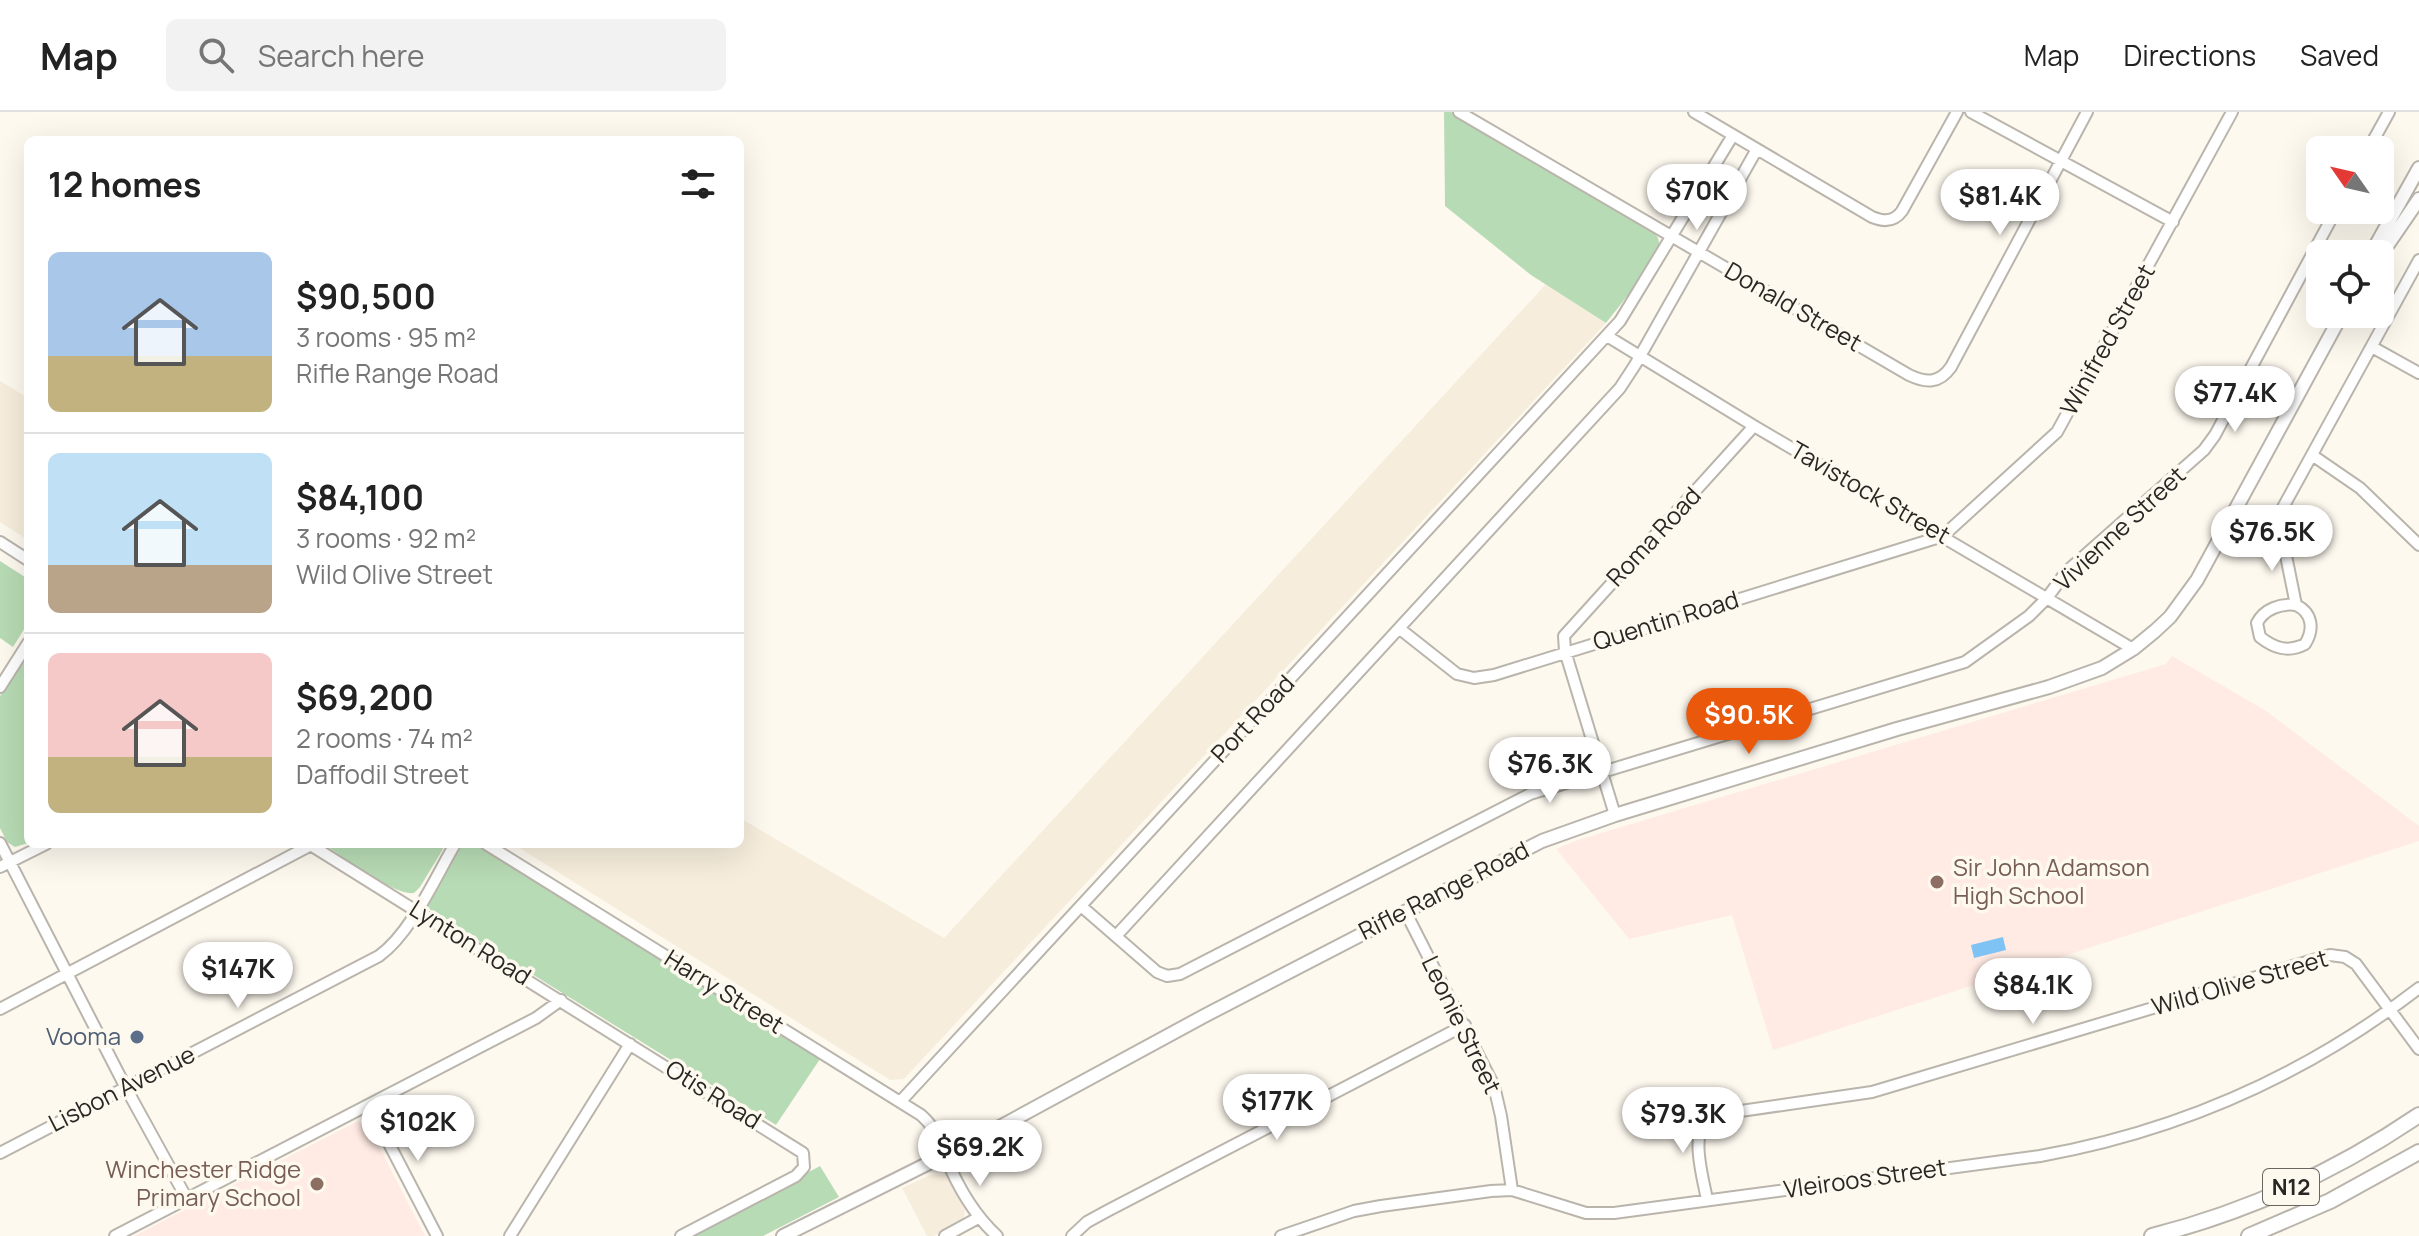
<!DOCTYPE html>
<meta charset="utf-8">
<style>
:root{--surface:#fff;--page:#f2f2f2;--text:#222;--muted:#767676;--line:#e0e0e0;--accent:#ea580c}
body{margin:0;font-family:Manrope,sans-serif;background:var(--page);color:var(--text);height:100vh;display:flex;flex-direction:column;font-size:30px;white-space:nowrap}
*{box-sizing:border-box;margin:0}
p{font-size:26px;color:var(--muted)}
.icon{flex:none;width:44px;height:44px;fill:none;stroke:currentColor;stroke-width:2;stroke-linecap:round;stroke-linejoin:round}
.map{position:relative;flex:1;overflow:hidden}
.details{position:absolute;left:24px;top:24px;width:720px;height:712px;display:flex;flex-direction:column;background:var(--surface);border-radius:12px;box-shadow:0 8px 32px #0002}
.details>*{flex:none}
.needle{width:52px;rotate:304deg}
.tools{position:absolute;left:2306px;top:24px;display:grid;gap:16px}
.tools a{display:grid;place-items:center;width:88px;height:88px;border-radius:12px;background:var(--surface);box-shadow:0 8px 32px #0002;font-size:40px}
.price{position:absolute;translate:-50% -68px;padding:0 18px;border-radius:28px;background:#fff;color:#222;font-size:26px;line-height:52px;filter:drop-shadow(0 2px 4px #0008)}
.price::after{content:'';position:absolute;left:50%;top:48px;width:24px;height:18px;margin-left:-12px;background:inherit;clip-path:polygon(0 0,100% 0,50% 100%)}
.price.active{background:var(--accent);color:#fff}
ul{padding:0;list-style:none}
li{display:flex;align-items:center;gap:24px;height:200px;padding:0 24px}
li+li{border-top:2px solid var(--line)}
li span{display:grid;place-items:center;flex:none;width:224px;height:160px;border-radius:12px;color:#555}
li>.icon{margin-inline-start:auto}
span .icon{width:96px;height:96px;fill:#fffc;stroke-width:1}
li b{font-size:34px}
h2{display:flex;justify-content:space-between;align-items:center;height:96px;padding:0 24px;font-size:34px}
header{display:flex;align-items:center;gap:48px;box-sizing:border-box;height:112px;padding:0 40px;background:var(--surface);border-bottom:2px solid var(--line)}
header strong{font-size:38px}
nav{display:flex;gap:44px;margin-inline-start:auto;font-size:28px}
.search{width:560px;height:72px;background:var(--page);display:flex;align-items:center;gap:20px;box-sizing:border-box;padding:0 28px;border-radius:12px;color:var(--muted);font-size:30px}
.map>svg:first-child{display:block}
.built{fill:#f6eddc}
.education{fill:#ffebe3}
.green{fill:#b7dbb4}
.water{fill:#7fc3f4}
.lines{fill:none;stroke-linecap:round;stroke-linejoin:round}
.minor-casing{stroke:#bab5ac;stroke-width:14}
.major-casing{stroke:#bab5ac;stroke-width:16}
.highway-casing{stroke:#bab5ac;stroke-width:18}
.minor{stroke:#fff;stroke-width:10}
.major{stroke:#fff;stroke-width:12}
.highway{stroke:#fff;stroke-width:14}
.education-dot{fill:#8d6e63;stroke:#fef9ef;stroke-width:3}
.service-dot{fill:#5c6f8a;stroke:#fef9ef;stroke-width:3}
.labels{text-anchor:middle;stroke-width:7;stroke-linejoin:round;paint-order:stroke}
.shield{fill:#fef9ef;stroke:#696661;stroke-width:2}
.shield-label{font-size:22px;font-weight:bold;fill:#292724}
.street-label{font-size:24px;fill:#292724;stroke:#fef9ef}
.education-label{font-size:24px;fill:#785e54;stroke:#fef9ef;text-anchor:start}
.service-label{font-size:24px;fill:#4e5e75;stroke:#fef9ef;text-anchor:end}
</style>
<header>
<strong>Map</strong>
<div class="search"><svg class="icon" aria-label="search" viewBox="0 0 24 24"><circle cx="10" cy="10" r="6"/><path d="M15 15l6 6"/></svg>Search here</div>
<nav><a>Map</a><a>Directions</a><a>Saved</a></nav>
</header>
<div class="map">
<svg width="2419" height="1124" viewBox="0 0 2419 1124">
<rect width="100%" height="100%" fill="#fef9ef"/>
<path class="built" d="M1546 172 1606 211 904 967 890 968 513 732H740V706L944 826Z
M0 269 28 286V428L0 410Z
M930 1063H946L965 1099 963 1108 934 1124H927L902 1076Z"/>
<path class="education" d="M2172 544 2266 599 2419 714V729L1773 938 1732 803 1629 827 1556 737 1578 728 2166 552Z
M358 1009 371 1019 425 1124H134Z"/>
<path class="green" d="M1444 0H1451L1653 119C1656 123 1658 124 1659 130 1660 145 1617 197 1606 211L1531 163 1445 94Z
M0 449 28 467V511L13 535 0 526Z
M28 541V731L15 735 7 730 0 716V584Z
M323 732H446L420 775 414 781C393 784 343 744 323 732Z
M462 732H477L820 947 776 1013 433 801 427 793 429 786Z
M820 1054 839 1085 763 1124H688Z"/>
<path class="water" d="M2003 825 2006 838 1974 846 1971 833Z"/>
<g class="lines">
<g class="minor-casing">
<path id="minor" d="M1459 0 1909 263C1926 271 1939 272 1951 255L2087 0
M1694 0 1872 105C1884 110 1894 110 1902 99L1957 0
M1971 0 2173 110
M2368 38 2389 0
M1607 224 1754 314 2133 537
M2372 235 2419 261
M2312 343 2360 376 2419 433
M0 430 28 448
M2296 493C2281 491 2264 497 2257 511L2260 525C2274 536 2288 541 2305 532 2314 518 2313 501 2296 493L2280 414 2281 399 2419 148
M1400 517 1457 562 1474 566 1494 563 1943 424 2057 320 2232 0
M0 575 28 531
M1615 703 1565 539 1564 524 1754 314
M0 731 126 976 187 1087
M309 732 803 1041 804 1055 796 1064 681 1124
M486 732 921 1003C936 1016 938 1028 946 1046 958 1075 973 1102 997 1124
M0 755 46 732
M1081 794 1157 860 1167 864 1180 862 1530 682 1965 550 2029 504 2047 486 2066 460 2204 338 2215 323 2336 98
M1405 799 1494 974 1501 1004 1512 1078
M1116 824 1620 276 1635 253 1757 37
M0 897 311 733
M900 990 1620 209 1733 23
M369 993 437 1124
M0 1041 379 844C411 821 435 766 455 732
M1707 1088C1703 1064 1687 1016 1713 1003L1872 980 2330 843 2345 845 2356 852 2419 937
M115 1124 536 906 561 888
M510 1124 630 932
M945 1124 978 1106
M1072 1124 1087 1110 1109 1098 1465 913
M1281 1124 1354 1099 1381 1094 1491 1079 1512 1078 1586 1101H1614L2040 1044C2180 1019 2306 963 2419 876"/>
</g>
<g class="major-casing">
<path id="major" d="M2371 142 2419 56
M2380 144 2419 87
M783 1124 985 1023 1206 903 1542 729 1615 703 1897 617 2049 575 2102 556 2133 537 2155 519 2170 505 2197 468 2342 202"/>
</g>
<g class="highway-casing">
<path id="highway" d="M2152 1124C2247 1100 2338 1058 2419 1003
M2249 1124 2330 1089 2419 1040"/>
</g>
<use href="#minor" class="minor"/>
<use href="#major" class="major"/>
<use href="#highway" class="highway"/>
</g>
<g class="education-dot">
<circle cx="1937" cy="770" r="8"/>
<circle cx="317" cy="1072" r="8"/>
</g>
<circle class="service-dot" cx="137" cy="925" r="8"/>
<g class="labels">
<rect class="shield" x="2263" y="1057" width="56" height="36" rx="6"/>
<g class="shield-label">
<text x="2291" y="1083">N12</text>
</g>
<g class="street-label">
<text transform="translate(1793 195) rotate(30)" y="8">Donald Street</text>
<text transform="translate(2108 228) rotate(-61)" y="8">Winifred Street</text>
<text transform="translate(1870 381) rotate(30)" y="8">Tavistock Street</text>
<text transform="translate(2120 417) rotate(-43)" y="8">Vivienne Street</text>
<text transform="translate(1654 425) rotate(-47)" y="8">Roma Road</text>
<text transform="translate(1666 509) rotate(-17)" y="8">Quentin Road</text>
<text transform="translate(1253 607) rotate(-47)" y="8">Port Road</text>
<text transform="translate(1444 779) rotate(-27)" y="8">Rifle Range Road</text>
<text transform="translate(470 831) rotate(32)" y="8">Lynton Road</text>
<text transform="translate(2240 871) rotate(-16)" y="8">Wild Olive Street</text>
<text transform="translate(724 880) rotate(32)" y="8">Harry Street</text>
<text transform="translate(1461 913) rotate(64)" y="8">Leonie Street</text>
<text transform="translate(122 977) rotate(-27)" y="8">Lisbon Avenue</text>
<text transform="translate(713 983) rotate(32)" y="8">Otis Road</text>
<text transform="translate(1865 1067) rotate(-8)" y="8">Vleiroos Street</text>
</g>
<g class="education-label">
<text x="1953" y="764">Sir John Adamson<tspan x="1953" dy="28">High School</tspan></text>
<text x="301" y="1066" text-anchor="end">Winchester Ridge<tspan x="301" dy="28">Primary School</tspan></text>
</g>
<g class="service-label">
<text x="121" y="933">Vooma</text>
</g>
</g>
</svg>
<div class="tools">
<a><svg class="needle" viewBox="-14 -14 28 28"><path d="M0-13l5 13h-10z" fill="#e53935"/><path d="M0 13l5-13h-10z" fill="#767676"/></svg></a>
<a><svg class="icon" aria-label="locate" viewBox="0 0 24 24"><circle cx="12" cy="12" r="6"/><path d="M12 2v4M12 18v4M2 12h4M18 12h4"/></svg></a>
</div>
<b class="price" style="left:1697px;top:120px">$70K</b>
<b class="price" style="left:2000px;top:125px">$81.4K</b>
<b class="price" style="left:2235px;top:322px">$77.4K</b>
<b class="price" style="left:2272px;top:461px">$76.5K</b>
<b class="price active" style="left:1749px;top:644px">$90.5K</b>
<b class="price" style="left:1550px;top:693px">$76.3K</b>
<b class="price" style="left:238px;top:898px">$147K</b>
<b class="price" style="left:2033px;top:914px">$84.1K</b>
<b class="price" style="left:1277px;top:1030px">$177K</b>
<b class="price" style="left:1683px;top:1043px">$79.3K</b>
<b class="price" style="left:418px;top:1051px">$102K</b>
<b class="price" style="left:980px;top:1076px">$69.2K</b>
<section class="details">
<h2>12 homes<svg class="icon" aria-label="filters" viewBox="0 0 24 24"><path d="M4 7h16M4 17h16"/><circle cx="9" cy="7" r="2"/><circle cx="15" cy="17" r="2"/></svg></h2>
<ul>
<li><span style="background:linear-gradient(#a9c7e8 65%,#c2b280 0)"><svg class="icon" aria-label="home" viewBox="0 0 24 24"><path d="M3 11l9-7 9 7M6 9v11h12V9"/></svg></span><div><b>$90,500</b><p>3 rooms · 95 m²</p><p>Rifle Range Road</p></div></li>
<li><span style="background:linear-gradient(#bfe0f5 70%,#b9a48a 0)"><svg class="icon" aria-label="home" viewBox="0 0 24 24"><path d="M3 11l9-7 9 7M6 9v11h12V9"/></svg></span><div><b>$84,100</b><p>3 rooms · 92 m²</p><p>Wild Olive Street</p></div></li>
<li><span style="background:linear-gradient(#f6c9c9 65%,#c2b280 0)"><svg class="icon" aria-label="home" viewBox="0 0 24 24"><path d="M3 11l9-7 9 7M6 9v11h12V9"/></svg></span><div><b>$69,200</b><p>2 rooms · 74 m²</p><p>Daffodil Street</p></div></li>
</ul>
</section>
</div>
